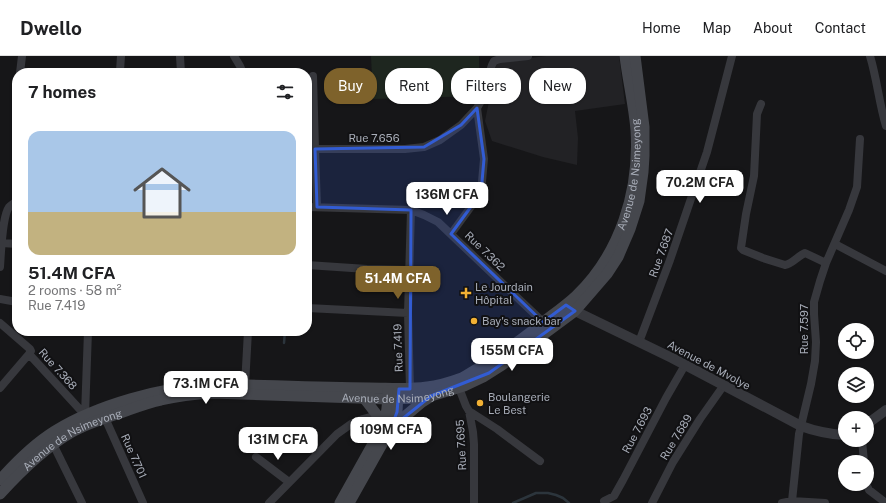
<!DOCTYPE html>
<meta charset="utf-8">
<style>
:root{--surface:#fff;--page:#f2f2f2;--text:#202124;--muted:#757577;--line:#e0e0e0;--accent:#7e622b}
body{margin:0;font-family:"Public Sans",sans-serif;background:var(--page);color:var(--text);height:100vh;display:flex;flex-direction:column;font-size:15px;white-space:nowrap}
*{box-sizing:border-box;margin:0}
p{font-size:13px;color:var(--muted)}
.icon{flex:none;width:22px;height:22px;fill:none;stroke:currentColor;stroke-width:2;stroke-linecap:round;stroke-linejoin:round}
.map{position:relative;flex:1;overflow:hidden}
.side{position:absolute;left:12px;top:12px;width:300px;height:268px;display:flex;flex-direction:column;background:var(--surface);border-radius:16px;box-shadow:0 1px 3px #0004}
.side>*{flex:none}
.guide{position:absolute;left:324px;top:12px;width:380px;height:36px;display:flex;gap:8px}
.buttons{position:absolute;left:838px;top:267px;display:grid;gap:8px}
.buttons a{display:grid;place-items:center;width:36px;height:36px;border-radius:50%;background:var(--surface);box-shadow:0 1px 3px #0004;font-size:20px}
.price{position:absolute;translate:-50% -34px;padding:0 9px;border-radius:8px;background:#fff;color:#222;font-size:13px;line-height:26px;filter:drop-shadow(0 1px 2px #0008)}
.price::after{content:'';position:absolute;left:50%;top:24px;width:12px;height:9px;margin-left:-6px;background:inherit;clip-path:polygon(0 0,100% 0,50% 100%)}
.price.selected{background:var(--accent);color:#fff}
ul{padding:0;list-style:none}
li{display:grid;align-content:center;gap:8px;height:212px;padding:0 16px}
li+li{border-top:1px solid var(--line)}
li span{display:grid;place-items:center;height:124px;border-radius:12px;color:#555}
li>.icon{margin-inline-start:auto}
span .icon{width:72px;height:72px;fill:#fffc;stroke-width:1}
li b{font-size:17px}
h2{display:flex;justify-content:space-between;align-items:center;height:48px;padding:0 16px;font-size:17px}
.tag{padding:0 14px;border-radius:16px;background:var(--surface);box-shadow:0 1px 3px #0004;font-size:14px;line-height:36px}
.tag.selected{background:var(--accent);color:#fff}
header{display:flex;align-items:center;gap:24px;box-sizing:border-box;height:56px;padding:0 20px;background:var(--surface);border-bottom:1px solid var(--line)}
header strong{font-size:19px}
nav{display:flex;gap:22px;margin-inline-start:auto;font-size:14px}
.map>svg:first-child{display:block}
.built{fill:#222225}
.green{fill:#1e261f}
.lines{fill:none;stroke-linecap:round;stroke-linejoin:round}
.stream{stroke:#2c353c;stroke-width:2.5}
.minor{stroke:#37383d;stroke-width:8}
.tertiary{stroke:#37383d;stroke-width:10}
.secondary{stroke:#45474d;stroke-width:11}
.marked{fill:#325cd3;fill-opacity:0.2;stroke:#325cd3;stroke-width:3;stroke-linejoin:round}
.poi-dot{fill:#f2b134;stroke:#111113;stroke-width:1.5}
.labels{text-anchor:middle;stroke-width:4;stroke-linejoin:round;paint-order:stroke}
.street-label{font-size:11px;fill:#a8adb8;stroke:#111113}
.poi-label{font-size:11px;fill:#a8adb8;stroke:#111113;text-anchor:start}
</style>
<header>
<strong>Dwello</strong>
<nav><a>Home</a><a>Map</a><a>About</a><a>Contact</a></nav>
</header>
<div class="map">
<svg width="886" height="447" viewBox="0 0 886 447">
<rect width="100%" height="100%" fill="#161618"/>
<path class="built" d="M546 0H619L625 48 575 55 578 82 577 109 543 101 492 85 485 65 497 6Z"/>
<path class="green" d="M371 0H479L480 40 373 43Z"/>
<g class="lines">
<path class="stream" d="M284 287 285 275
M513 447 536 437H548L556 439 563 442 569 447"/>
<path class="minor" d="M180 0 181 17
M234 0 240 10 243 17
M870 0C877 23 879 47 886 70
M120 15 121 0
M20 17 22 0
M313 20 315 93
M761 48 757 58 754 120 746 158 741 192 743 194 763 202 785 209C792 208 798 200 805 197L826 207
M307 151 411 154 424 159 438 166 543 266
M317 151 315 93H405L424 91 440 84 461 69 477 52
M451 178 481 137 484 103 477 52 485 38 489 18 492 9 494 5 500 3 528 0
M2 187 17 188
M835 188 886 215
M307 209 367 213 409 214
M0 211C1 198 2 161 9 151 11 149 14 147 17 145
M0 243 17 246
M307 252 408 257
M0 267 30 293 31 295 29 298 85 359
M639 286 670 204 707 96 732 0
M245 329 248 275
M0 332 29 298
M459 332 466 350 469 355 473 376 474 388V447
M410 333 408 257 411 154
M469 355 497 373 540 405
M85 359 88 275
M105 362 143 447
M862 384 864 406
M53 388 82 447
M256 401 289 426
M866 428 869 434 886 447
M604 445 614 440 623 424 666 342 685 309
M792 445 799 378 811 328 815 305 816 286 814 258V246L820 225 826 207 849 154 857 131 860 83
M269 447 337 378 351 368 363 363 377 359
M652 447 673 406 700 363 724 329
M782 447 792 445 825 447"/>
<path class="tertiary" d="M569 251 575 255 672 302 801 370C817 376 828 378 845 379
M867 368 886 354"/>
<g class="secondary">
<path d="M364 342 377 359 383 370"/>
<path d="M391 372 422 346 430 341"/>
<path id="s1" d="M0 424C16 406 34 388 55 375 97 349 163 331 212 328 265 329 317 332 369 332 388 332 408 334 427 331 439 330 451 326 462 322 468 319 473 315 479 312 498 301 515 288 532 275 546 263 562 253 576 240 620 198 640 135 636 74 634 49 628 25 625 0"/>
<path id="s2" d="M0 438C21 415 44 392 72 376 86 368 102 363 117 358 132 353 146 347 161 344 178 340 196 338 213 337L388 343 420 342 431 340 464 330 483 321 502 309 575 255 607 218 618 201 630 173 639 145 643 116 644 100V71L635 0"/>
<path d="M340 447 383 370C387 359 388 347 388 335"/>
<path d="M349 447 391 372 397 356 398 336"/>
</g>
</g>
<path class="marked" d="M477 52 484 103 481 137 451 178 543 266 566 249 575 255 489 317 431 340 391 372 397 356 399 333H410L411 154 317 151 315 93 424 91 461 69Z"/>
<g class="poi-dot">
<path d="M464 231h4v4h4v4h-4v4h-4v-4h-4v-4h4z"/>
<circle cx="474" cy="265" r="4"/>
<circle cx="480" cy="347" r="4"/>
</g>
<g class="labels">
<g class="street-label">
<text x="374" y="86">Rue 7.656</text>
<text dy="4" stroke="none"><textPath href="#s1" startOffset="768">Avenue de Nsimeyong</textPath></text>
<text transform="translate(485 195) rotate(44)" y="4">Rue 7.362</text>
<text transform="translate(661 197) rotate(-70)" y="4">Rue 7.687</text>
<text transform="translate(804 273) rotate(-90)" y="4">Rue 7.597</text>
<text transform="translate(398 292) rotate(-92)" y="4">Rue 7.419</text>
<text transform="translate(709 309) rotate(28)" y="4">Avenue de Mvolye</text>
<text transform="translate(58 313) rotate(48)" y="4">Rue 7.368</text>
<text dy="4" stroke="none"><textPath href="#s2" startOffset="428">Avenue de Nsimeyong</textPath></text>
<text transform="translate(637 374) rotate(-62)" y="4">Rue 7.693</text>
<text transform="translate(676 381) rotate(-59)" y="4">Rue 7.689</text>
<text dy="4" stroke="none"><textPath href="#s2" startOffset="92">Avenue de Nsimeyong</textPath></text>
<text transform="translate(461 389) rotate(-93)" y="4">Rue 7.695</text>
<text transform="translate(134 400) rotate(66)" y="4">Rue 7.701</text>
</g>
<g class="poi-label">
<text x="475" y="235">Le Jourdain<tspan x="475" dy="13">Hôpital</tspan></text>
<text x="482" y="269">Bay's snack bar</text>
<text x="488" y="345">Boulangerie<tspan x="488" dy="13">Le Best</tspan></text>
</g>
</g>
</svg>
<div class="buttons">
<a><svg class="icon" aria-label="locate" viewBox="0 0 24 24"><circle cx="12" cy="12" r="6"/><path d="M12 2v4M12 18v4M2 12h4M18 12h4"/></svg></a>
<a><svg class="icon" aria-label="layers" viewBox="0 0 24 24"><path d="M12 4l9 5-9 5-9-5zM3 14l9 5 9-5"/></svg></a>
<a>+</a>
<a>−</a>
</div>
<b class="price" style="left:700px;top:148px">70.2M CFA</b>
<b class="price" style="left:447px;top:160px">136M CFA</b>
<b class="price selected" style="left:398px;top:244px">51.4M CFA</b>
<b class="price" style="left:512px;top:316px">155M CFA</b>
<b class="price" style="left:206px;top:349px">73.1M CFA</b>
<b class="price" style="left:391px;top:395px">109M CFA</b>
<b class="price" style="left:278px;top:405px">131M CFA</b>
<div class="guide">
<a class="tag selected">Buy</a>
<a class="tag">Rent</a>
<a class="tag">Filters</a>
<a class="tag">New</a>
</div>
<section class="side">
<h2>7 homes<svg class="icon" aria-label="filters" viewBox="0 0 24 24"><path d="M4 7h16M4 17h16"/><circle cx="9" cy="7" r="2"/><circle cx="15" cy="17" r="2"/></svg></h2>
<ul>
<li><span style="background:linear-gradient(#a9c7e8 65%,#c2b280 0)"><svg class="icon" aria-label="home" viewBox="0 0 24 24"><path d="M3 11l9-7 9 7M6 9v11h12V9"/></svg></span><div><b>51.4M CFA</b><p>2 rooms · 58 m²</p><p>Rue 7.419</p></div></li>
</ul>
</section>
</div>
